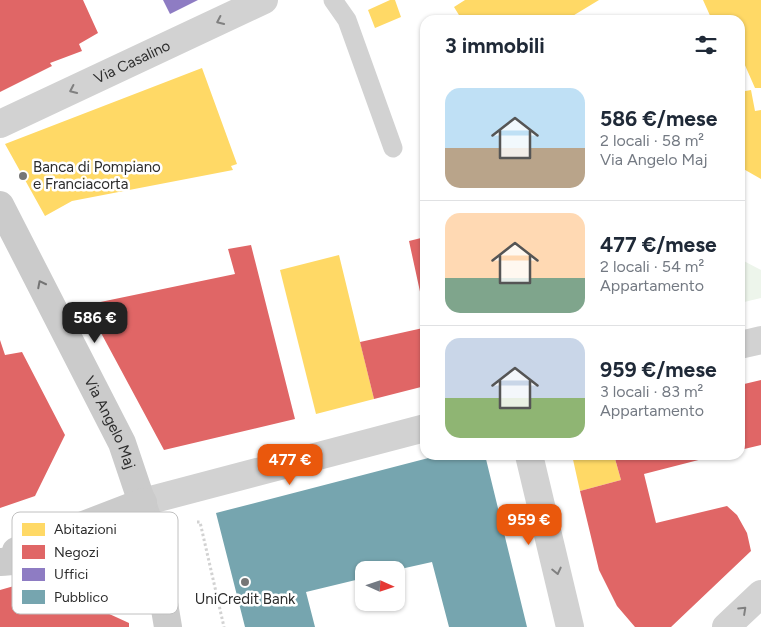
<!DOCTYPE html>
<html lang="it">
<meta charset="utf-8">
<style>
:root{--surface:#fff;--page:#f6f6f7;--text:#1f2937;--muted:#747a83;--line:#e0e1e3;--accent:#ea580c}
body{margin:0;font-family:Figtree,sans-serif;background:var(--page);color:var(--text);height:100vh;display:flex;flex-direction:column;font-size:19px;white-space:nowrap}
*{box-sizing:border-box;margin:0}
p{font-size:16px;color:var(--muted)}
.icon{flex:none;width:28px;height:28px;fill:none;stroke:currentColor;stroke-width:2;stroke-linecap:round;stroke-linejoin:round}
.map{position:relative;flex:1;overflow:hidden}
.sheet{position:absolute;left:420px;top:15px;width:325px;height:445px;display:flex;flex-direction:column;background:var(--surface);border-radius:15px;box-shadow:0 1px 4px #0004}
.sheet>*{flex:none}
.needle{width:32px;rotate:93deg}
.buttons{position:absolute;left:355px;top:561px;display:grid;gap:10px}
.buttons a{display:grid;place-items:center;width:50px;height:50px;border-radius:10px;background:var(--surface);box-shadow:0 1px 4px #0004;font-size:25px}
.price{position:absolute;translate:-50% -42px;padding:0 11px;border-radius:10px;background:var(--accent);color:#fff;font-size:16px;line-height:32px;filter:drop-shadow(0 1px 2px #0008)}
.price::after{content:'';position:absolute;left:50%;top:30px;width:15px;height:11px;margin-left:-8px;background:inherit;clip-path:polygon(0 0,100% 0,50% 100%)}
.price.current{background:#222;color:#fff}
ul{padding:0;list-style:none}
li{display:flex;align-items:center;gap:15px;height:125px;padding:0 25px}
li+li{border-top:1px solid var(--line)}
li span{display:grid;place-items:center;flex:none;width:140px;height:100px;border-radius:15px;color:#555}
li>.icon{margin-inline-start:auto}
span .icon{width:60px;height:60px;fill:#fffc;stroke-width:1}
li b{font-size:21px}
h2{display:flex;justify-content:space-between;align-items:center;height:60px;padding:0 25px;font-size:21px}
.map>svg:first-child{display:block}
.green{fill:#edf5eb}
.homes{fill:#ffd966}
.shops{fill:#e06666}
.offices{fill:#8e7cc3}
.public{fill:#76a5af}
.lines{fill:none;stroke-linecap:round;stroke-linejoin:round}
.path{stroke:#d2d2d2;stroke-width:3;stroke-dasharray:2.5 2.5;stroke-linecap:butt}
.lane{stroke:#d2d2d2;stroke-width:19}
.street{stroke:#d2d2d2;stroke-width:28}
.secondary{stroke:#cbcbcb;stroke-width:28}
.oneway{stroke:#808080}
.oneway2{stroke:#747474}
.poi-dot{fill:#767676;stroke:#fff;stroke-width:2}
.labels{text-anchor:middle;stroke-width:5;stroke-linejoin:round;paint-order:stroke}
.street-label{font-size:15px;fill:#2d2d2d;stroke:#fff}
.poi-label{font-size:15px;fill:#2d2d2d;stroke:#fff;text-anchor:start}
.key{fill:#fff;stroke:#c0c0c0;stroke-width:1}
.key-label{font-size:14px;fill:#2d2d2d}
</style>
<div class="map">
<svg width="761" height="627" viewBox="0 0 761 627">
<rect width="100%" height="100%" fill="#fff"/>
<path class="green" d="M740 259 761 270V298L740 303Z"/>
<path class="homes" d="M390 0H395L401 17 375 28 368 10Z
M465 0H599L566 20H462L454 7Z
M703 0H761V88H755L744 63 740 64V20H712Z
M202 68 237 164 231 166 233 170 72 201 45 216 5 144Z
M751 90 755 111 761 110V179L740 167V92Z
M339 255 374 399 316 414 280 270Z
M572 455H614L621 480 580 491Z"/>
<path class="shops" d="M0 0H83L98 33 79 44 82 51 50 63 52 66 0 92Z
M425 237V310H424L409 241Z
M251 245 295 419 164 450 86 305 235 274 228 249Z
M423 328 425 335V386L374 399 360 342Z
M0 340 5 355 22 352 65 435 35 496 0 508Z
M761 380V445L740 450V385Z
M614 455H718L644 474 656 523 727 506 737 515 747 533 751 551 671 627H635L617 606 599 570 580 491 621 480Z
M35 580 129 623V627H0V590Z"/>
<path class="offices" d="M163 0H198L170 14Z"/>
<path class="public" d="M440 455H485L527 627H449L432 562 396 570H364V578L306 592 315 627H245L216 513Z"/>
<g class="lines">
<path class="path" d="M197 522H200L224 627"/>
<path class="lane" d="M333 0 347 20 393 148"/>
<g class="street">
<path id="s1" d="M0 124 264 0"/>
<path d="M740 345 761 340"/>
<path d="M529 455 570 627"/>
<path d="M143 502 425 428"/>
<path d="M726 627 761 594"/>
</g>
<g class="secondary">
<path id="s2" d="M0 205 122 443 152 532 168 627"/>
<path d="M16 551 143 502"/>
<path d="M0 562C18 561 36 557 54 557 95 557 132 582 164 602"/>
</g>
</g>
<defs><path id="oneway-chevron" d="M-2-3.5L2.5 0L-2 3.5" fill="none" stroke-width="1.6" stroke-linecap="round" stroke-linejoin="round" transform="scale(1.25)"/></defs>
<g class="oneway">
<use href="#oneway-chevron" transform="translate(220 21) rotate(155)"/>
<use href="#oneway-chevron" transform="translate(73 90) rotate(155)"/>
<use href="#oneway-chevron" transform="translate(557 571) rotate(77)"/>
<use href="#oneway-chevron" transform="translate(743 610) rotate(-43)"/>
</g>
<use class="oneway2" href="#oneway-chevron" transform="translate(41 284) rotate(-117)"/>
<g class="poi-dot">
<circle cx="23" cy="176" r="5"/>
<circle cx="245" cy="582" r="5"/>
</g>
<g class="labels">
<g class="street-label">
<text dy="5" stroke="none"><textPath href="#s1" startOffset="146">Via Casalino</textPath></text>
<text dy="5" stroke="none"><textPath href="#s2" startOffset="244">Via Angelo Maj</textPath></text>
</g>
<g class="poi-label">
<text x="33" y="172">Banca di Pompiano<tspan x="33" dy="17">e Franciacorta</tspan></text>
<text x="245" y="604" text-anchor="middle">UniCredit Bank</text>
</g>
</g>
<rect x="12" y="512" width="166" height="102" rx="8" class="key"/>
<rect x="22" y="523" width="23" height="13" fill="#ffd966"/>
<rect x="22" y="545" width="23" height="14" fill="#e06666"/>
<rect x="22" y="568" width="23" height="13" fill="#8e7cc3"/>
<rect x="22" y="590" width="23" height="14" fill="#76a5af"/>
<g class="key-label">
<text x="54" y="534">Abitazioni</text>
<text x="54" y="557">Negozi</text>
<text x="54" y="579">Uffici</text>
<text x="54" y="602">Pubblico</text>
</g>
</svg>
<div class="buttons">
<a><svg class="needle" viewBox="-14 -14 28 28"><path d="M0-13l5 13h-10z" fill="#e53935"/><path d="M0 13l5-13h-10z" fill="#747a83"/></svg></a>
</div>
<b class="price current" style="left:95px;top:344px">586 €</b>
<b class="price" style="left:290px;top:486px">477 €</b>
<b class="price" style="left:529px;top:546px">959 €</b>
<section class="sheet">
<h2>3 immobili<svg class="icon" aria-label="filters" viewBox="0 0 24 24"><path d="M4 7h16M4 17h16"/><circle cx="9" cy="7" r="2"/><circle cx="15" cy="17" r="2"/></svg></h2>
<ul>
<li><span style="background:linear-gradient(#bfe0f5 60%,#b9a48a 0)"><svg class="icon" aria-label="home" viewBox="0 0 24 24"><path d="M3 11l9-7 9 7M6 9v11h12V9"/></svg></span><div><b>586 €/mese</b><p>2 locali · 58 m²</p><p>Via Angelo Maj</p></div></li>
<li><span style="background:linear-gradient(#ffd9b3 65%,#7fa58c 0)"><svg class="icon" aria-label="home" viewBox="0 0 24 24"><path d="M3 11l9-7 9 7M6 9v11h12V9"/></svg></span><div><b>477 €/mese</b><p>2 locali · 54 m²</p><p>Appartamento</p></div></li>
<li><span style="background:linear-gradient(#c9d6e8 60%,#8fb573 0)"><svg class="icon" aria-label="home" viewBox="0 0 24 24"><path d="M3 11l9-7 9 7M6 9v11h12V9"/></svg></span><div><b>959 €/mese</b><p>3 locali · 83 m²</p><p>Appartamento</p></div></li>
</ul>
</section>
</div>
